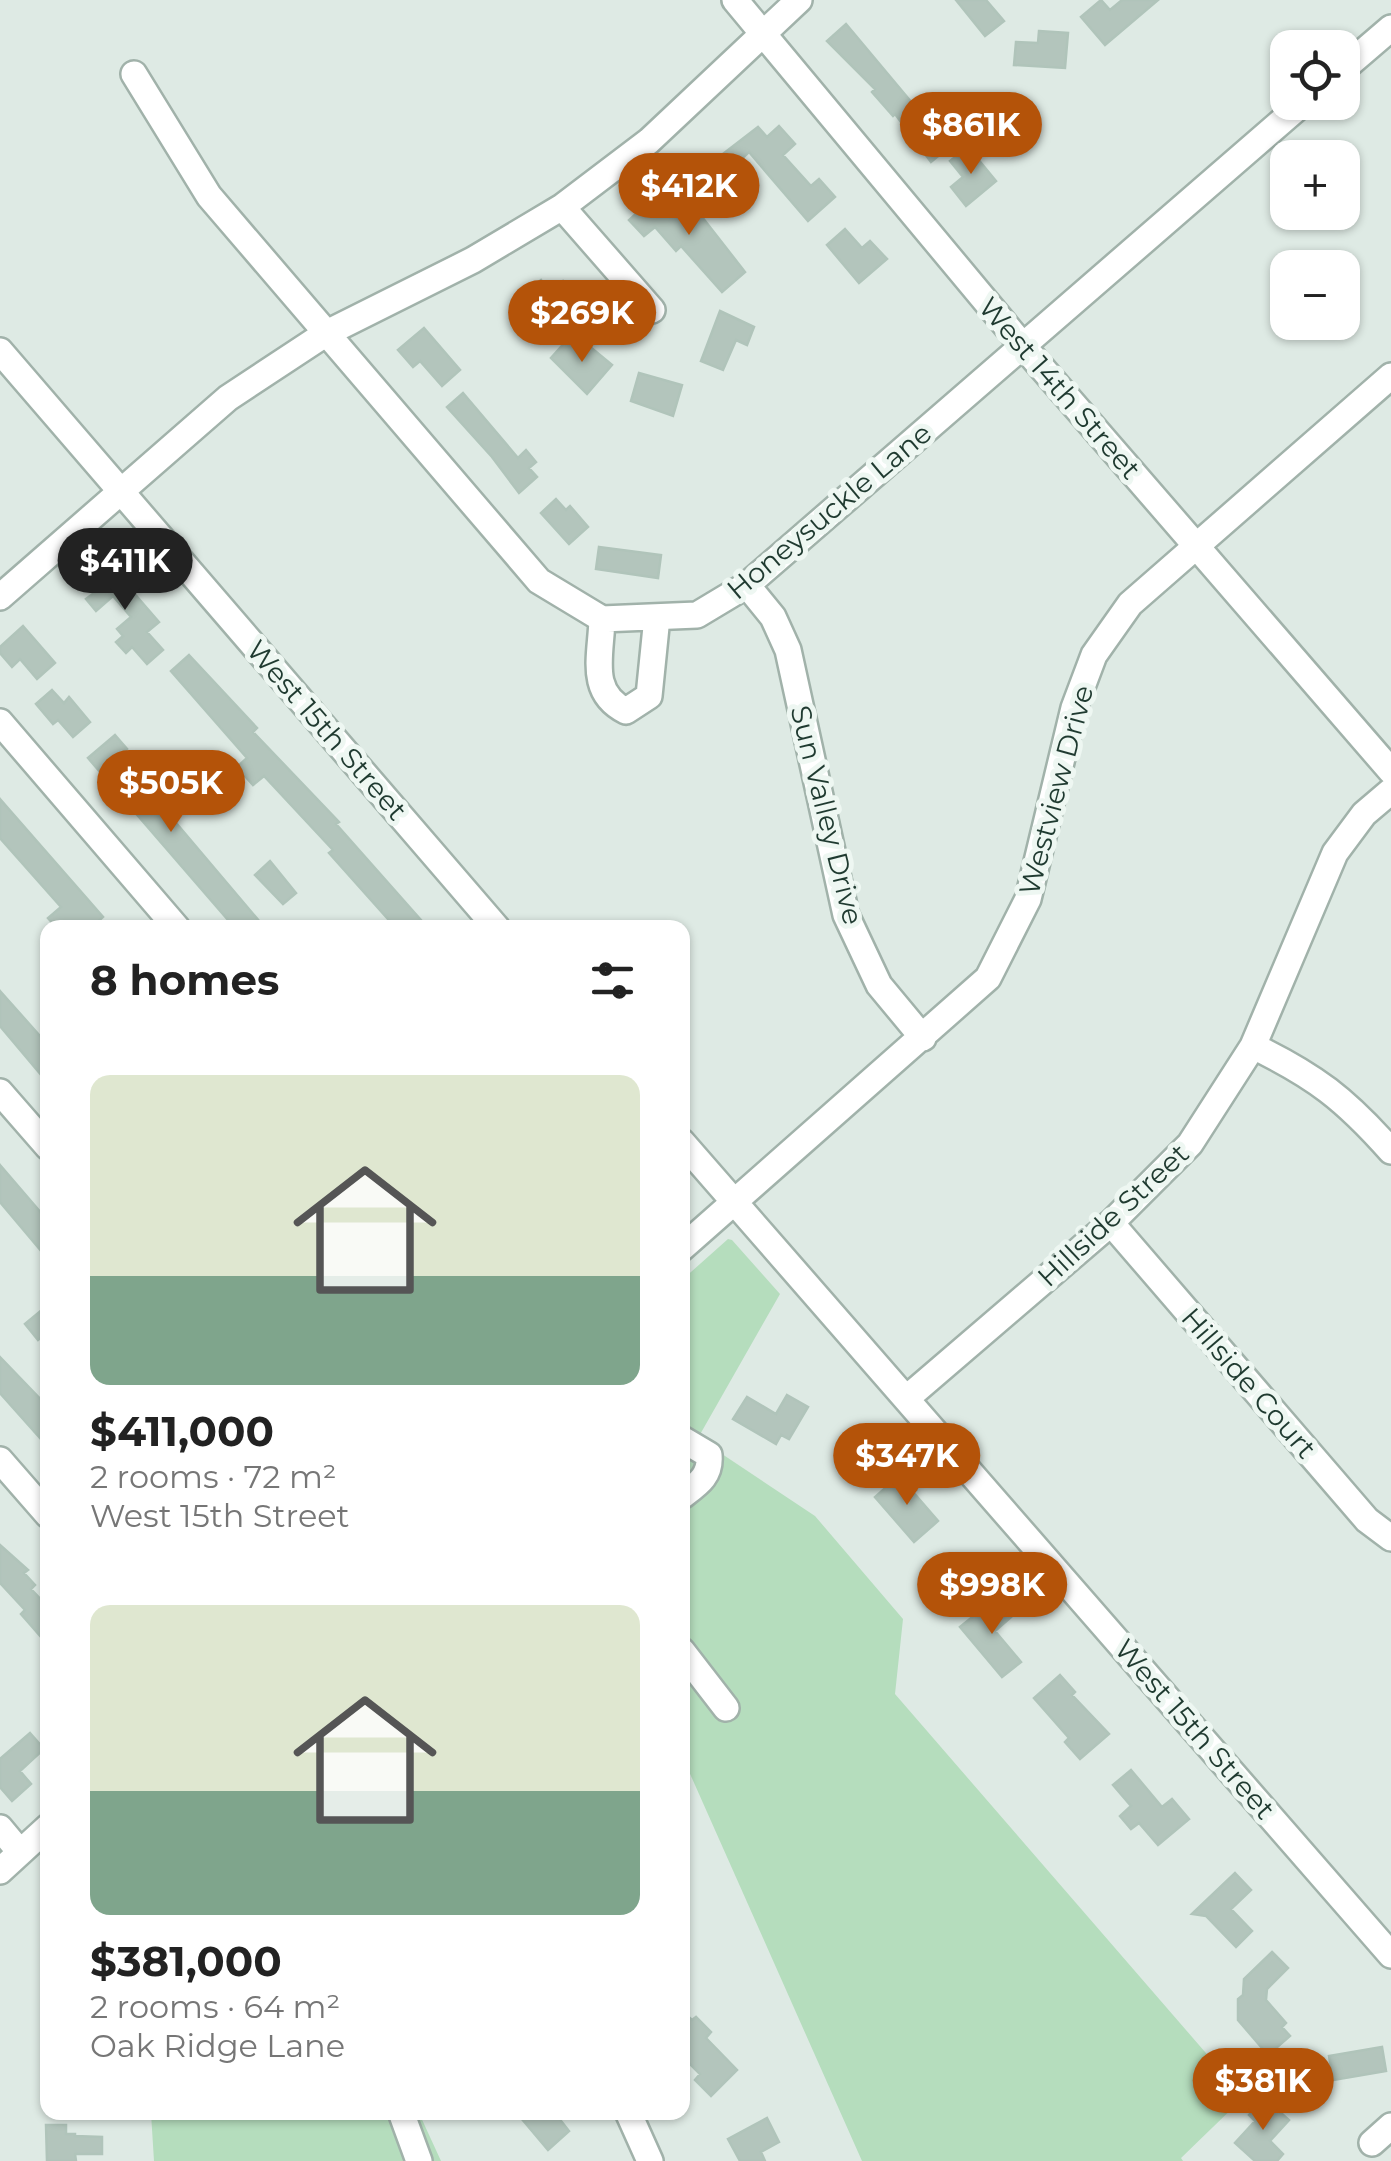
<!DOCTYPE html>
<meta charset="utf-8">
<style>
:root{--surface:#fff;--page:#f2f2f2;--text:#222;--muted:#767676;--accent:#b45309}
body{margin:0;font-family:Montserrat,sans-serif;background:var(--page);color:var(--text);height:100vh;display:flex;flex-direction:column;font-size:38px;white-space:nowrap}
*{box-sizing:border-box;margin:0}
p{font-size:32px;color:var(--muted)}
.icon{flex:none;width:55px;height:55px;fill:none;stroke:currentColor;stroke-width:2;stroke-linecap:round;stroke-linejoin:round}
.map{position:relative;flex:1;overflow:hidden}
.details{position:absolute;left:40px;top:920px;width:650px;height:1200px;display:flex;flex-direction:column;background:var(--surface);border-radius:20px;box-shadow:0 2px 8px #0004}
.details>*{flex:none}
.controls{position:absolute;left:1270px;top:30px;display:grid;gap:20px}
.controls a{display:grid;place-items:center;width:90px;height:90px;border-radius:20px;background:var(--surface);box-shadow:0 2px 8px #0004;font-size:50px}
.price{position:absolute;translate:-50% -85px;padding:0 22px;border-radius:35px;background:var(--accent);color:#fff;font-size:32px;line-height:65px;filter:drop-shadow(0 2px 5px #0008)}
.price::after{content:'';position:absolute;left:50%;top:60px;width:30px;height:22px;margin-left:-15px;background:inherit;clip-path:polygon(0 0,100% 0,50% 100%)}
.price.active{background:#222;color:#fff}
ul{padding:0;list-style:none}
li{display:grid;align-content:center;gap:20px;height:530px;padding:0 50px}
li span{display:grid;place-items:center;height:310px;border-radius:20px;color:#555}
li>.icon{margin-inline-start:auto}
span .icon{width:180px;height:180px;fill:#fffc;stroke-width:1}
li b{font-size:42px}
h2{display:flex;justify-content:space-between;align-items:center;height:120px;padding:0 50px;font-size:42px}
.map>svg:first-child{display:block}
.green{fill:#b5ddbd}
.building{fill:#b3c5bc;stroke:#b0c4ba;stroke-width:2.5}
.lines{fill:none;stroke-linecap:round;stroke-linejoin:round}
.minor-casing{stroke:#a1b2aa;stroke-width:30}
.minor{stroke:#fff;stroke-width:25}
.labels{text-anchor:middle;stroke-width:10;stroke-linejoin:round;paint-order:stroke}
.street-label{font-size:28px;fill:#1f3a30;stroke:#eef7f2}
</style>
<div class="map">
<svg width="1391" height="2161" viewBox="0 0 1391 2161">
<rect width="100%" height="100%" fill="#deeae4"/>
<path class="green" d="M728 1239 732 1240 780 1294 698 1438 815 1516 903 1619 895 1694 1244 2097 1181 2158 1183 2161H862L683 1758 682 1280Z
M151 2113H419L441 2161H154Z"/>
<path class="building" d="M956 0H986L1004 21 985 36Z
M1101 0 1110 10 1122 0H1158L1105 45 1081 17Z
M846 24 949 147 931 162 895 114 893 116 872 92 875 89 827 41Z
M1039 31 1068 33 1065 68 1014 65 1016 42 1038 43Z
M779 126 795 144 783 155 811 186 819 179 835 197 808 221 749 152 734 166 723 154 758 127 767 137Z
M968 147 996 181 966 206 951 187 963 177 950 161Z
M663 189 686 215 695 208 745 272 722 292 681 246 676 251 655 227 644 236 629 220Z
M845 229 862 248 870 241 887 259 859 283 827 245Z
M541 280 549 291 563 281 578 300 545 325 522 295Z
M720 311 754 327 747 345 736 340 723 370 701 361Z
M424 328 460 370 442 386 420 361 413 367 398 350Z
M568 339 583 352 589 346 612 365 587 394 551 358Z
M639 373 682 385 673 416 631 401Z
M463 393 518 458 526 450 536 462 529 468 537 477 519 493 492 457 447 407Z
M556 499 566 510 570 506 588 527 569 544 541 513Z
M599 547 661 555 658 578 596 569Z
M97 563 114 583 120 577 159 622 147 632 163 650 147 664 132 647 126 653 116 642 123 636 117 629 131 617 113 596 96 611 86 599 94 593 80 578Z
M23 626 55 663 37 679 20 659 12 667 0 653V647Z
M189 655 257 728 253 732 339 822 336 824 428 928H396L329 853 333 850 264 776 253 785 237 767 247 758 171 671Z
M52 690 64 703 69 697 90 722 73 737 58 720 53 724 36 704Z
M115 735 127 749 117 758 138 783 141 780 168 810 166 811 265 928H235L88 758Z
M0 799 103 917 91 928H57L48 918 61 907 0 838Z
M270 861 296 893 283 904 255 875Z
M0 991 40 1036 48 1030V1083L0 1026Z
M0 1165 48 1221V1259L0 1202Z
M48 1305V1332L38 1340 25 1324Z
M0 1357 48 1407V1447L0 1393Z
M787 1395 808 1407 789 1439 781 1435 776 1444 733 1419 747 1397 776 1414Z
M902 1473 916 1490 913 1492 938 1521 914 1542 875 1497Z
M0 1545 28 1570 24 1573 35 1585 31 1589 48 1607V1645L21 1614 25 1610 0 1583Z
M996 1598 1011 1617 995 1631 1021 1662 1002 1677 960 1627Z
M1060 1675 1075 1692 1072 1695 1109 1734 1080 1759 1065 1742 1069 1738 1034 1698Z
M30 1733 44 1749 20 1771 31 1784 12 1801 0 1787V1759Z
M1131 1770 1162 1807 1172 1799 1189 1819 1158 1845 1139 1823 1131 1829 1120 1816 1131 1806 1113 1785Z
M1235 1873 1251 1890 1231 1909 1252 1931 1236 1947 1206 1916 1192 1914Z
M1272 1952 1288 1968 1267 1989 1266 2000 1286 2023 1282 2027 1290 2036 1268 2055 1238 2020V1999L1243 1995 1244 1979Z
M682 2011 692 2020 696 2017 711 2032 706 2038 737 2070 711 2096 695 2080 700 2074 682 2056Z
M1382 2047 1386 2071 1333 2080 1329 2056Z
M1264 2098 1289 2120 1270 2141 1283 2154 1277 2161H1255L1235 2143 1255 2121 1249 2115Z
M516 2112H554L569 2131 548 2150Z
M767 2118 779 2142 761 2152 765 2161H740L728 2139Z
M46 2125H66V2134H75V2136L102 2137V2154H75L76 2161H47Z"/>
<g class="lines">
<g class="minor-casing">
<path id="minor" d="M735 0 1023 346 1391 771
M1342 70 1391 28
M134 74 209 196 539 581 602 619 697 615 747 585 1304 102
M562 207 652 310
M0 351 497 928
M747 585 773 617 788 650 846 915 879 985 923 1038
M0 597 228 398 325 334 473 260 562 207 649 141 799 0
M602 619C601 656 588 692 626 711L649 696 657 617
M0 722 177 928
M1253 1046C1315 1076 1345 1099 1391 1151
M0 1092 48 1147
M682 1142 1391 1955
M1111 1223 1367 1520 1391 1538
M682 1248 988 978 1028 899 1074 708 1094 655 1130 604 1391 376
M907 1398 1111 1223 1190 1144 1253 1046 1335 853 1364 814 1391 791
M682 1439 709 1455C711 1476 698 1484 682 1496
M0 1460 48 1515
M682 1651 726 1708
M0 1828 20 1852
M0 1871 48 1827
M401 2112 419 2161
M628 2112 650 2161
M1372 2143 1391 2126"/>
</g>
<use href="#minor" class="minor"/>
</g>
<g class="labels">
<g class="street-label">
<text transform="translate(1060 388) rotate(49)" y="10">West 14th Street</text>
<text transform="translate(829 511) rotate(-40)" y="10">Honeysuckle Lane</text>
<text transform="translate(327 730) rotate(49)" y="10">West 15th Street</text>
<text transform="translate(1056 790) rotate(-75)" y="10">Westview Drive</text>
<text transform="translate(827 815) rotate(76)" y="10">Sun Valley Drive</text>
<text transform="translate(1113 1215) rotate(-43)" y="10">Hillside Street</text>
<text transform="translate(1249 1383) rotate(49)" y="10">Hillside Court</text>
<text transform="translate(1195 1729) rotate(49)" y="10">West 15th Street</text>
</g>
</g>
</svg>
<div class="controls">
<a><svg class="icon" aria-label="locate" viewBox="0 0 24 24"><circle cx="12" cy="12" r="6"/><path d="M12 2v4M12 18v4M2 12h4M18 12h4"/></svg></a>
<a>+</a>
<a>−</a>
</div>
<b class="price" style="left:971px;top:177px">$861K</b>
<b class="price" style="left:689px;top:238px">$412K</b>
<b class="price" style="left:582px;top:365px">$269K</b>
<b class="price active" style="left:125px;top:613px">$411K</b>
<b class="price" style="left:171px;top:835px">$505K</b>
<b class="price" style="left:907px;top:1508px">$347K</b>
<b class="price" style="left:992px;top:1637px">$998K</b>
<b class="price" style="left:1263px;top:2133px">$381K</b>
<section class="details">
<h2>8 homes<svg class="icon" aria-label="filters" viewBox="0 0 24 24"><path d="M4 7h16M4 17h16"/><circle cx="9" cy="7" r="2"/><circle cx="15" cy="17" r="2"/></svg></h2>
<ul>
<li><span style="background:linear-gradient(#dfe7d0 65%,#7fa58c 0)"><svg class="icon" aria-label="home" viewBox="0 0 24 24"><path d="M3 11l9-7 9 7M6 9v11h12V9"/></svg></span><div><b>$411,000</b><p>2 rooms · 72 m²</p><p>West 15th Street</p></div></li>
<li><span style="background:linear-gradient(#dfe7d0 60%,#7fa58c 0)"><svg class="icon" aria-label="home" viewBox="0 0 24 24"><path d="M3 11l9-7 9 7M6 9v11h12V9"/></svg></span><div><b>$381,000</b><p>2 rooms · 64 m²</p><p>Oak Ridge Lane</p></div></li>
</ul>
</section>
</div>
